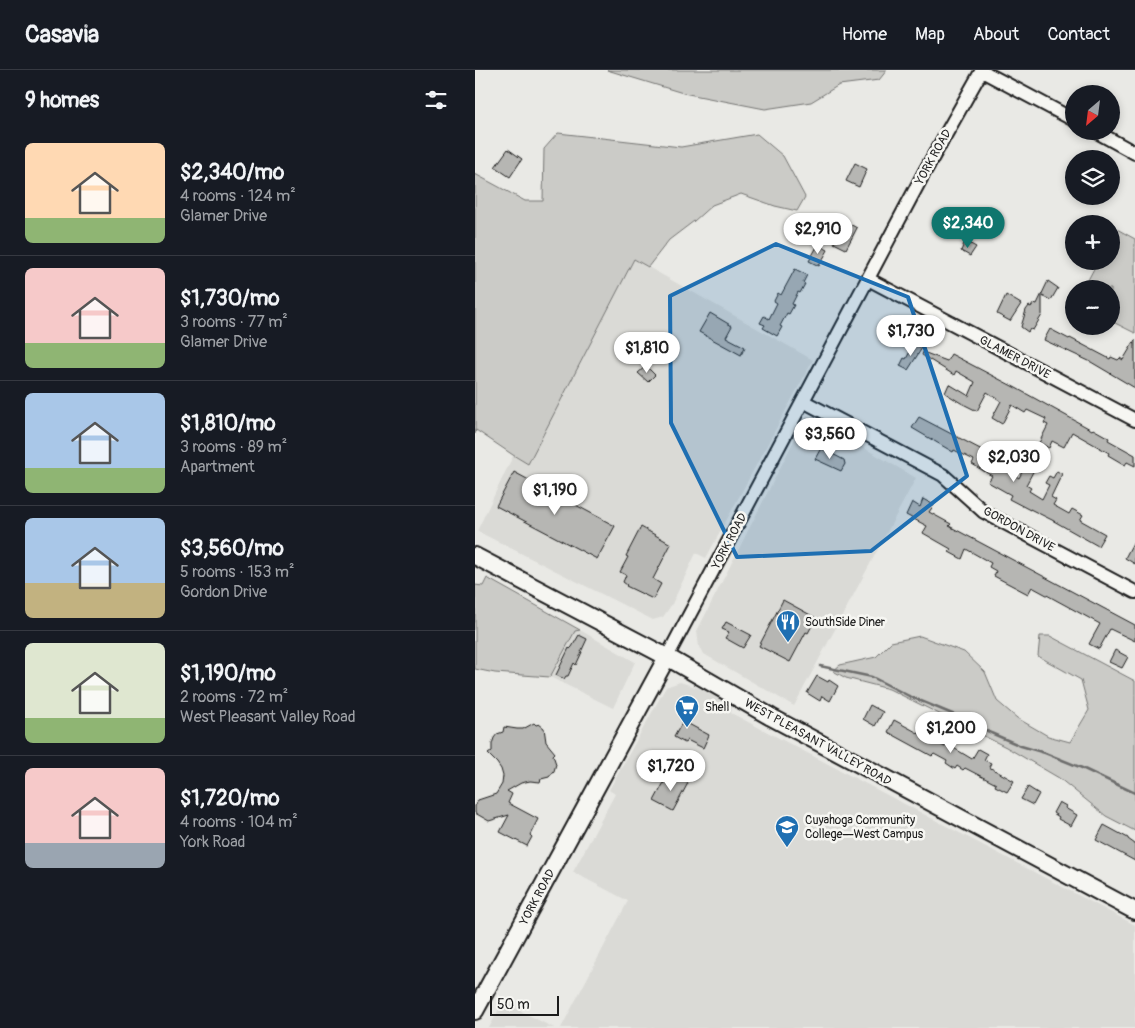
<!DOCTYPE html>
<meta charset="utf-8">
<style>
:root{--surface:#171b24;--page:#242831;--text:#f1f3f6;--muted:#9ea1a6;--line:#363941;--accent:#0f766e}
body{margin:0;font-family:Pangolin,sans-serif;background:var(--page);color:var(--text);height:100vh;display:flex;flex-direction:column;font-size:19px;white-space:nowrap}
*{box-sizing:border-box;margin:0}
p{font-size:16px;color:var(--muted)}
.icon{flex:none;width:28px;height:28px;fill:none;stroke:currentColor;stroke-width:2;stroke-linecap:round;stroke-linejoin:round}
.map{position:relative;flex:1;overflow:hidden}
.details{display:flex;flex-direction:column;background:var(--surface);width:475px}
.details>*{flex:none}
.needle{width:32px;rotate:208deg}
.buttons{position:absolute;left:590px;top:15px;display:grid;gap:10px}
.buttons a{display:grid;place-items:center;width:55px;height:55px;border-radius:50%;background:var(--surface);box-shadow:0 2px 8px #0003;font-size:25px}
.scale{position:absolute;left:15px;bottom:12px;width:69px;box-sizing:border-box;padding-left:5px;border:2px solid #1c1c1c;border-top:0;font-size:14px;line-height:18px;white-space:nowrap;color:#1c1c1c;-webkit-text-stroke:4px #f6f6f2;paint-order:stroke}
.price{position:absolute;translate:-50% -42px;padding:0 11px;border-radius:18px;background:#fff;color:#222;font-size:16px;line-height:32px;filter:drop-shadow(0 1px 2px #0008)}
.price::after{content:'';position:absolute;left:50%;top:30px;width:15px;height:11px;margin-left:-8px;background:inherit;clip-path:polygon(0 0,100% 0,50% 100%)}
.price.selected{background:var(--accent);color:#fff}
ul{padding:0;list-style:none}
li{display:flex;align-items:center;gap:15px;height:125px;padding:0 25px}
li+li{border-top:1px solid var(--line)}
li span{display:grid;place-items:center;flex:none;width:140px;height:100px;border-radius:8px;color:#555}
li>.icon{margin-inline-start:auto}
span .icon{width:60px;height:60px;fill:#fffc;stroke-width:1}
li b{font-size:21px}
h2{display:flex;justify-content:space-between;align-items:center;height:60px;padding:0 25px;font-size:21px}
header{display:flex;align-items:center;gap:30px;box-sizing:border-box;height:70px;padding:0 25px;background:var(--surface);border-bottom:1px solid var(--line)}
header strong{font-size:24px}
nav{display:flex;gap:28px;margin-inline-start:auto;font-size:18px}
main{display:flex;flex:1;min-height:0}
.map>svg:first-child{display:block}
.built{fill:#dadad6}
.green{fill:#cbcbc7;stroke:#747472}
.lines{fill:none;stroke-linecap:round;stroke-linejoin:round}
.stream{stroke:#6d6d6c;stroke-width:2.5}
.building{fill:#b6b6b3;stroke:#1c1c1c}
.minor-casing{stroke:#1c1c1c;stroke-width:16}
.major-casing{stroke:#1c1c1c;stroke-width:20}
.minor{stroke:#f6f6f2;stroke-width:12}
.major{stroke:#f6f6f2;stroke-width:16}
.marked{fill:#1f6fb2;fill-opacity:0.2;stroke:#1f6fb2;stroke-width:4;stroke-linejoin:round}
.labels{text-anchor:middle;stroke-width:5;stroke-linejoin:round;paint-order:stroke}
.street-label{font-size:12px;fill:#1c1c1c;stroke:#f6f6f2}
.poi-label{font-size:12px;fill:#1c1c1c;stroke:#f6f6f2;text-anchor:start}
</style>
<header>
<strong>Casavia</strong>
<nav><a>Home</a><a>Map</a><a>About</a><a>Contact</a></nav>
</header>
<main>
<section class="details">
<h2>9 homes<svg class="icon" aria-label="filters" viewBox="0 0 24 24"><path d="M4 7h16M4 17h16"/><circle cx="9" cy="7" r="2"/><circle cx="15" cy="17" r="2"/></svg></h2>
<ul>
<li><span style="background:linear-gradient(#ffd9b3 75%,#8fb573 0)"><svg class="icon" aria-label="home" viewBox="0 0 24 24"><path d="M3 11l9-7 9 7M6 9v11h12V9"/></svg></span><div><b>$2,340/mo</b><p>4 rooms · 124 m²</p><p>Glamer Drive</p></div></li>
<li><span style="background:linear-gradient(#f6c9c9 75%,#8fb573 0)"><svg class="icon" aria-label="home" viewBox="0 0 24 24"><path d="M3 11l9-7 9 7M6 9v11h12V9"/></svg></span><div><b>$1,730/mo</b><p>3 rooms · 77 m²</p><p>Glamer Drive</p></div></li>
<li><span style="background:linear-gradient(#a9c7e8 75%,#8fb573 0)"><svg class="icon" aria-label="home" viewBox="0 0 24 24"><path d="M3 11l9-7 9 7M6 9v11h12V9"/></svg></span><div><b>$1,810/mo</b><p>3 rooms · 89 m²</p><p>Apartment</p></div></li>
<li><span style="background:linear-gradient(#a9c7e8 65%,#c2b280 0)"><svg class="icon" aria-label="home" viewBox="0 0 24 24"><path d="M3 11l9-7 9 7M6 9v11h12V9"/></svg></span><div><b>$3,560/mo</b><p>5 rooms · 153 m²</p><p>Gordon Drive</p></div></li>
<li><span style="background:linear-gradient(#dfe7d0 75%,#8fb573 0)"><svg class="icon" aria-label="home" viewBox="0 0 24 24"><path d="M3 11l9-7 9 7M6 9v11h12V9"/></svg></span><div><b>$1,190/mo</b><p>2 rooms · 72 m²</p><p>West Pleasant Valley Road</p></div></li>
<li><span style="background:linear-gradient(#f6c9c9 75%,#9aa5b1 0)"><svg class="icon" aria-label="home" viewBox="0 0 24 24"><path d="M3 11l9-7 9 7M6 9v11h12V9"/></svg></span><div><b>$1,720/mo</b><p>4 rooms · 104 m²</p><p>York Road</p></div></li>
</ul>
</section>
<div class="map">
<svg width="660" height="958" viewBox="0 0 660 958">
<rect width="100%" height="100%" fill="#e9e9e5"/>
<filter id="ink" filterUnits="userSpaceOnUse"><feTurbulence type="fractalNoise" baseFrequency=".02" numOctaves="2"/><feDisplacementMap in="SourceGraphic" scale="10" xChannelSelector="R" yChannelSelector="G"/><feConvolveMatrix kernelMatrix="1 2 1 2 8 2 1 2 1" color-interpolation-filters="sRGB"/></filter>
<g filter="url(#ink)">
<path class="built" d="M159 189 338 290 231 488 221 483 197 534 188 547 178 550 2 461 38 386 53 393Z
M332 345 441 408 319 636 229 584 224 577 222 561Z
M105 560 160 592 138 638 75 607 100 561Z
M205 612 227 619 257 637 256 643 660 855V958H86L153 831 98 802 140 724 134 720 191 617Z
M28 932 79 958H14Z"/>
<path class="green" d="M132 0H412L404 10 364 15 336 32 290 39 208 23Z
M83 63 206 77 282 64 308 86 330 127 322 141 300 136 266 124 237 135 219 151 194 170 173 197 159 189 53 394 38 385 1 360 0 364V104L50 131H68L69 79Z
M640 158 660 169V263L636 251V219H610L613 210 623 191H636V165Z
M12 508 105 560 100 561 75 607 20 603 0 599V515L8 516Z
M445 566 489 582 510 602 522 631 542 648 573 666 595 672 614 640 606 610 563 586 565 566H575L660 611V761L631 746 584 708 531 677 414 619 371 608 358 601 365 595 401 587 416 572Z"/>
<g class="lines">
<path class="stream" d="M345 596 397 607 434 626 487 648 516 663 546 676 570 683 607 698 660 723"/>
</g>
<path class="building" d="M33 79 47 89 35 107 20 97Z
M380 93 392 99 384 117 371 111Z
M472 145 485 151 475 168 463 161Z
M371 152 382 158 371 179 359 173Z
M490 171 501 177 495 186 486 181Z
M343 175 353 180 344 196 334 191Z
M320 199 332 205 328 213 330 214 325 223 323 222 317 234 319 235 314 244 312 243 305 256 307 257 302 266 288 258 290 255 285 253 289 246 294 249 302 233 299 231 303 223 306 225Z
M573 211 583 218 576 230 567 226V245L558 260 555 259 553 262 546 257 551 240 554 236 556 237 559 233 562 234Z
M531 225 546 234 535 251 522 244Z
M235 243 257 256 251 267 270 277 266 285 224 262Z
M575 259 594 269 595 268 635 289 636 287 643 290 645 288 648 290 660 270V318L616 292 569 270Z
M439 274 447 278 433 300 425 296 429 288 431 289Z
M448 282 472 291 476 284 541 318 617 360 618 359 634 368 633 370 660 385V396L652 392 650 395 633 385 634 383 597 362 589 377 577 371 574 378 564 373 573 355 569 353 571 349 552 340 550 343 537 335 527 354 517 348 526 331 512 322 502 341 486 333 470 323 474 314 494 326 500 312 481 301 479 305 447 285Z
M171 296 180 305 173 312 163 303Z
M444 347 511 382 509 386 544 408 551 394 560 398 551 415 556 418 554 421 567 429 574 415 570 413 574 406 578 408 582 401 587 404 576 427 581 430 578 435 594 444 597 439 608 445 605 450 630 464 623 476 577 450 555 439V440L534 429 536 425 513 412 517 406 497 394 499 390 479 380 478 382 437 358Z
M346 378 369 390 370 394 366 401 340 389Z
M39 402 140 456 122 489 21 436Z
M448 429 459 435 454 442 476 454 474 456 660 555V571L635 559 624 579 614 574 625 554 557 517 553 524 519 506 521 501 514 497 516 493 491 479 487 489 474 482 476 479 448 463 452 456 431 445 437 432 445 437Z
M166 457 196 474 178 509 186 514 178 529 151 516 152 515 148 512 151 505 145 502 153 487 151 486Z
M660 469V494L650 488Z
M308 530 341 548 333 563 331 562 315 592 284 576Z
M251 552 276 565 268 578 250 568 254 562 247 559Z
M104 565 112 569 106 582H107L101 595 99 593 93 606H91L89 609 81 605 94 578 95 579 97 577Z
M640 580 653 587 647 598 634 592Z
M342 606 353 612 354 610 363 616 355 631 347 626 345 631 332 623Z
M395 635 408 642 400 656 388 649Z
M419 650 445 664 446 663 447 664 453 652 461 657 455 669 470 677 472 674 497 689 503 679 512 684 509 690 516 693 514 697 539 711 532 722 520 716 521 714 490 698 488 700 482 696 480 699 471 693 472 691 459 684 457 686 413 662Z
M208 651 234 665 228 678 212 670 210 673 199 667Z
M59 653 61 655 64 654 69 658 71 672 80 683 78 685 81 694 79 701 74 707 66 709 65 712 55 711 46 713 32 721 37 724 33 733 63 749 55 765 57 767 52 776 25 762 34 745 14 751 0 743V736L3 730 21 724 27 714 28 706 26 699 22 693 13 684 17 681V674L19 668 22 664 28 662 29 657 42 659H48Z
M194 703 213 713 198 741 179 731Z
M553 717 564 724 558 735 546 729Z
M584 732 591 736 590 738 602 745 596 756 583 749 584 747 578 743Z
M629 755 653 768V769L660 774V791L621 770Z"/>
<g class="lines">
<g class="minor-casing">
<path id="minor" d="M507 1 599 50
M620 61 660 83
M393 209 660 350
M328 331 468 405 509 442 660 522
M192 587 450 101 507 0"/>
</g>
<g class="major-casing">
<path id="major" d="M0 486 192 587 296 647 660 841
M0 941 192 587"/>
</g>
<use href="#minor" class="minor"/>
<use href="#major" class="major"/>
</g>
</g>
<path class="marked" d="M301 174 433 227 492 406 396 481 262 487 196 353 195 226Z"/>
<defs>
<g id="restaurant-pin" transform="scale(1.25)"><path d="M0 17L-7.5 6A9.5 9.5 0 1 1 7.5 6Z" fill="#1f6fb2" stroke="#f6f6f2"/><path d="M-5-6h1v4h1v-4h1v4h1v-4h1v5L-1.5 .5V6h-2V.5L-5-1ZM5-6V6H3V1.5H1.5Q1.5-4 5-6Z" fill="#fff"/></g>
<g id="supermarket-pin" transform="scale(1.25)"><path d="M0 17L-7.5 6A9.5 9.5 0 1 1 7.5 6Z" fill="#1f6fb2" stroke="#f6f6f2"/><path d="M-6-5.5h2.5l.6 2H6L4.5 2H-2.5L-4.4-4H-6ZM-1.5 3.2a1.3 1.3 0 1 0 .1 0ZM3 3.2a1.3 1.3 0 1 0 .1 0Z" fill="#fff"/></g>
<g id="university-pin" transform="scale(1.25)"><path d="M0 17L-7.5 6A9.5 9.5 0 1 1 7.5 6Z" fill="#1f6fb2" stroke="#f6f6f2"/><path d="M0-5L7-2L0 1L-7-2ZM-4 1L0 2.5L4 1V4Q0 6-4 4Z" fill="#fff"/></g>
</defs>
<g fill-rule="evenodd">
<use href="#restaurant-pin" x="313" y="552"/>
<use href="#supermarket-pin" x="212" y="637"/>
<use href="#university-pin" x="312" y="757"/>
</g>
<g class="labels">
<g class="street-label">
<text transform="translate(458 87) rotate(-61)" y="4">YORK ROAD</text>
<text transform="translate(540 287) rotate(28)" y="4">GLAMER DRIVE</text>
<text transform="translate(544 459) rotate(29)" y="4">GORDON DRIVE</text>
<text transform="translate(254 471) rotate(-62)" y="4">YORK ROAD</text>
<text transform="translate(343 672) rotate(29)" y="4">WEST PLEASANT VALLEY ROAD</text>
<text transform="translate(62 827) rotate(-62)" y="4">YORK ROAD</text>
</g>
<g class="poi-label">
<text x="330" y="556">SouthSide Diner</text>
<text x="230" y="641">Shell</text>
<text x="330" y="754">Cuyahoga Community<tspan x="330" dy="14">College—West Campus</tspan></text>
</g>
</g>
</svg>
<div class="buttons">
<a><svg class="needle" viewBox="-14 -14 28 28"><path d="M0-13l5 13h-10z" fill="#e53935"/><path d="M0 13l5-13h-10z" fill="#9ea1a6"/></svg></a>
<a><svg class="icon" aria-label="layers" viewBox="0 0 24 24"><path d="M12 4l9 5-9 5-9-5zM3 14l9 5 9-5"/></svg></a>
<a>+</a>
<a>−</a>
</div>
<div class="scale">50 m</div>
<b class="price selected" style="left:493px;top:179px">$2,340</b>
<b class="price" style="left:343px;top:185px">$2,910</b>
<b class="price" style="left:436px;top:287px">$1,730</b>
<b class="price" style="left:172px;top:304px">$1,810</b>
<b class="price" style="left:355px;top:390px">$3,560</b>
<b class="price" style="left:539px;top:413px">$2,030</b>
<b class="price" style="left:80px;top:446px">$1,190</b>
<b class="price" style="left:476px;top:684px">$1,200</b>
<b class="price" style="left:196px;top:722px">$1,720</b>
</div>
</main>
